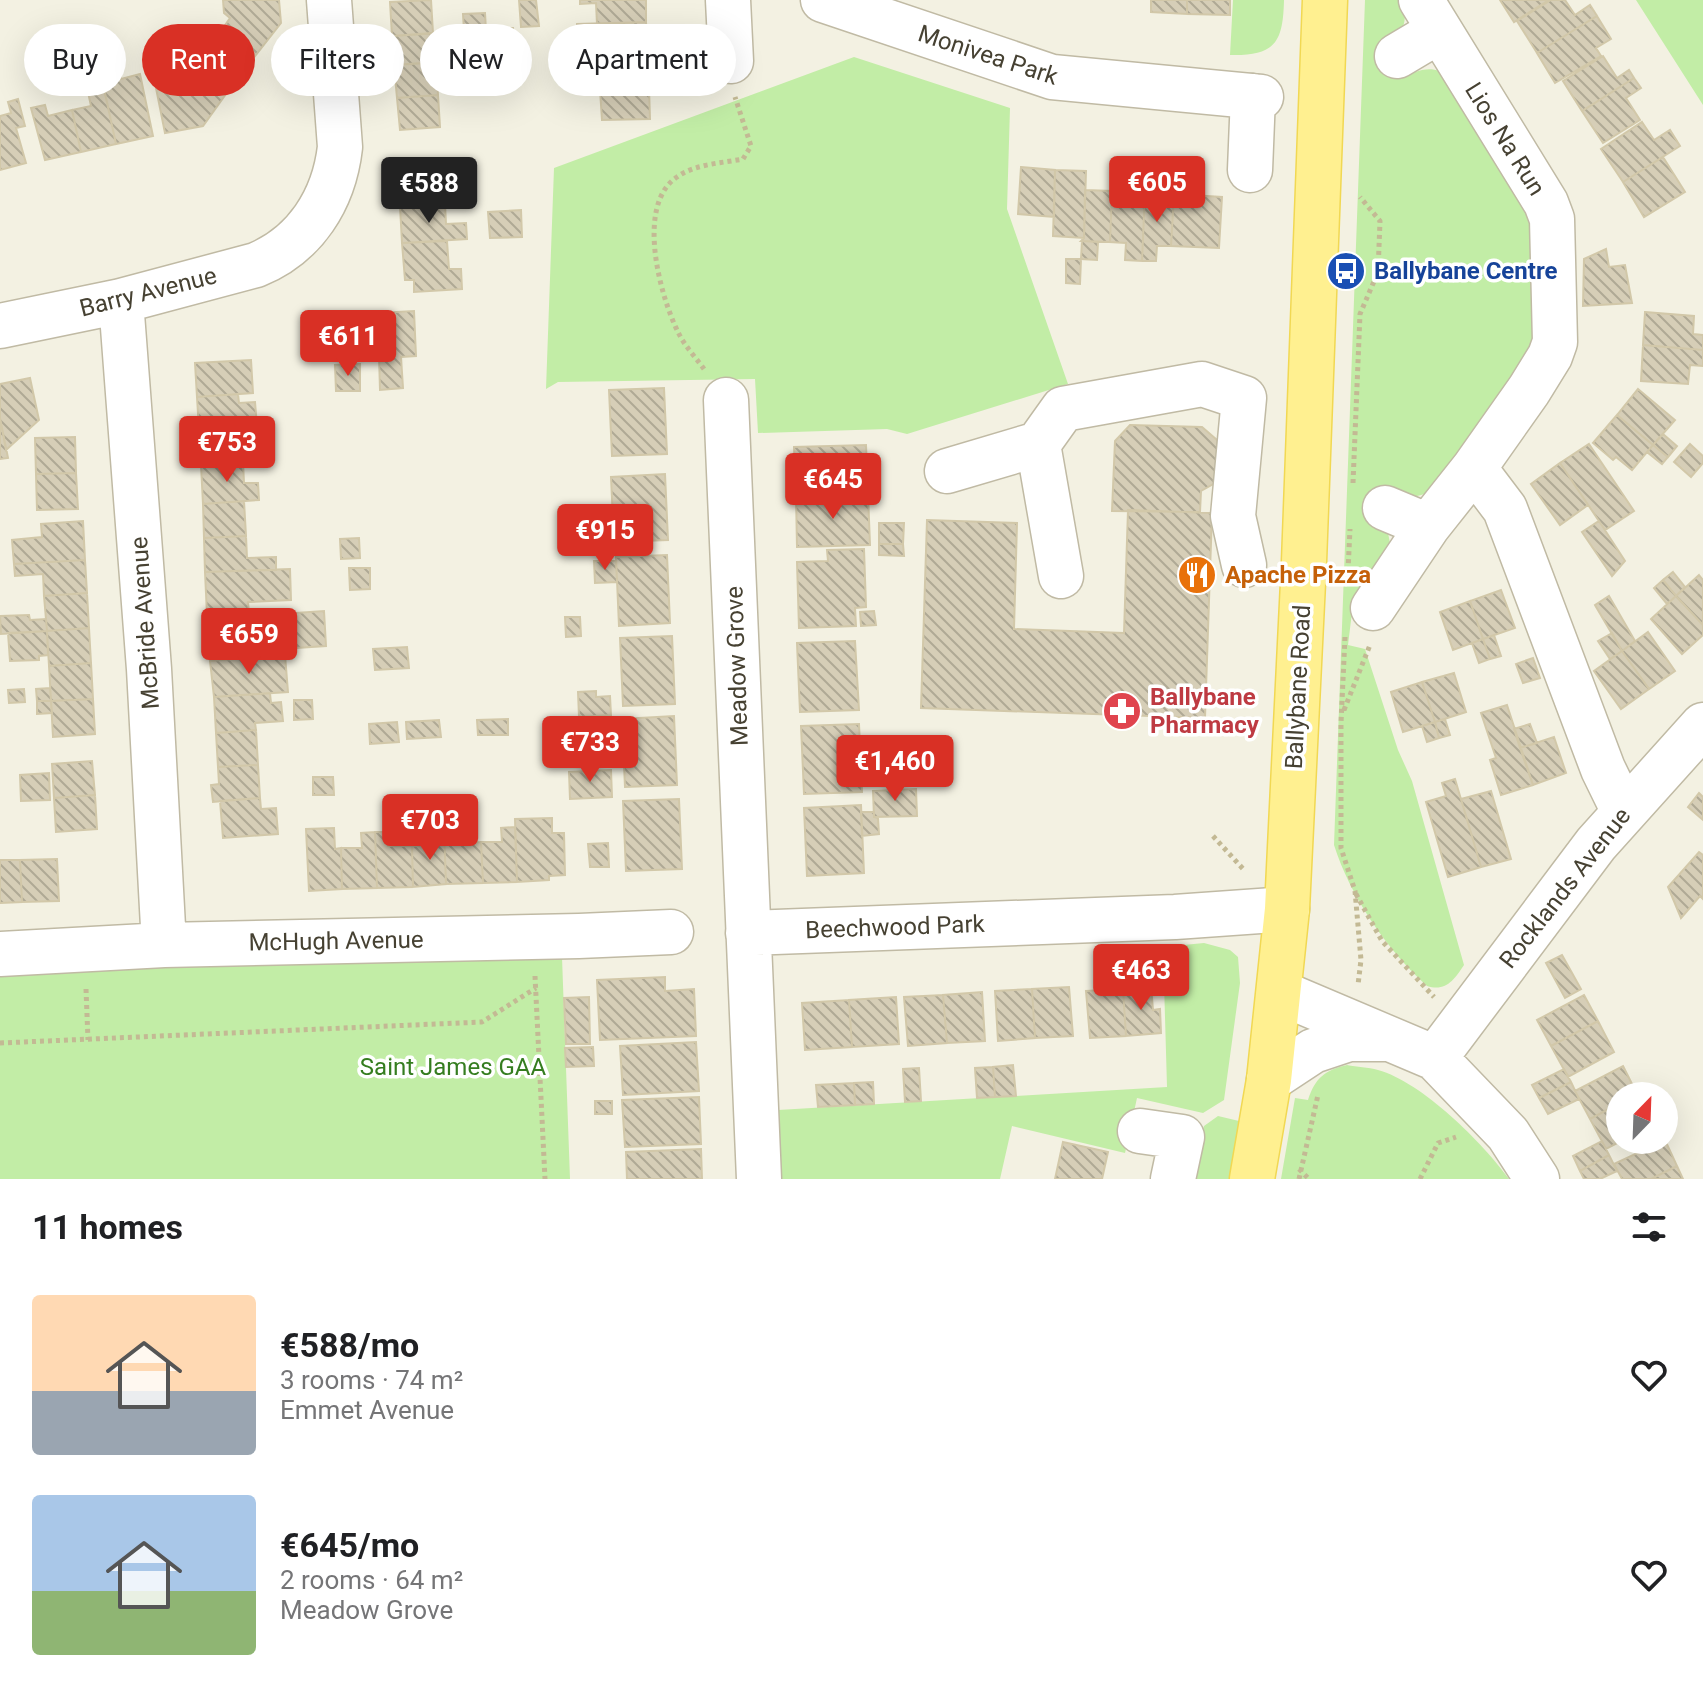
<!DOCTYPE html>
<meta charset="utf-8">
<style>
:root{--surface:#fff;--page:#f6f6f6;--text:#202124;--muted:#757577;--accent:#d93025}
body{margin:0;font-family:Roboto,sans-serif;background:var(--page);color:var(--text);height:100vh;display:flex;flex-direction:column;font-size:30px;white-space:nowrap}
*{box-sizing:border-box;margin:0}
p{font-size:26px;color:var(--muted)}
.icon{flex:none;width:44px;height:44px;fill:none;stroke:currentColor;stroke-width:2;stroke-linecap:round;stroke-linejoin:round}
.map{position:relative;height:1179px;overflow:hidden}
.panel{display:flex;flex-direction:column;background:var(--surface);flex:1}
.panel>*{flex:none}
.hud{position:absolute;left:24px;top:24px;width:800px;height:72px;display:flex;gap:16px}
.needle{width:52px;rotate:23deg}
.fabs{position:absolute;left:1606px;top:1082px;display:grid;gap:16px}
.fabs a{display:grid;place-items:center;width:72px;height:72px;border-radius:50%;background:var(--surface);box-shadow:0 8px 32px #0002;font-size:40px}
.price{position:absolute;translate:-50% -68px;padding:0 18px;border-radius:8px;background:var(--accent);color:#fff;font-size:26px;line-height:52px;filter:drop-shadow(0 2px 4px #0008)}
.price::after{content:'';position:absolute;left:50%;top:48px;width:24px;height:18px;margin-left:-12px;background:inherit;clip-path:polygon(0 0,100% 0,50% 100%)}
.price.active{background:#222;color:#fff}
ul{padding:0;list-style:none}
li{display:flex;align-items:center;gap:24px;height:200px;padding:0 32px}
li span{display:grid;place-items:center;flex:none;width:224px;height:160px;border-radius:8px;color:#555}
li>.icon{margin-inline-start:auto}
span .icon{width:96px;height:96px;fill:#fffc;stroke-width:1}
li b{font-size:34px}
h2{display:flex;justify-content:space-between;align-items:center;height:96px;padding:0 32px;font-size:34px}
.tag{padding:0 28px;border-radius:36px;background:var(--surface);box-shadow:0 8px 32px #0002;font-size:28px;line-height:72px}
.tag.active{background:var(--accent);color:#fff}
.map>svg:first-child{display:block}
.green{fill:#c2eda6}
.building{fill:url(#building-back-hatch);stroke:#d2c8a9;stroke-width:2}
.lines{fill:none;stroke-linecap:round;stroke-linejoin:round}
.minor-casing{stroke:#c0baa4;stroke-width:47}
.major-casing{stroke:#f1d853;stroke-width:47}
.path{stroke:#c3b994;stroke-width:5;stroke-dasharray:4 4;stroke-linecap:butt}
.minor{stroke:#fff;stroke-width:44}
.major{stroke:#fff090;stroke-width:44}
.labels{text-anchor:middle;stroke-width:7;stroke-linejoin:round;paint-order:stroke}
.street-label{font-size:24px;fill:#464132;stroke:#fff}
.transit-label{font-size:24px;font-weight:bold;fill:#164399;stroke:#fff;text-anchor:start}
.food-label{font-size:24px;font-weight:bold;fill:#c56008;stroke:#fff;text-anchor:start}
.health-label{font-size:24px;font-weight:bold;fill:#be3a42;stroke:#fff;text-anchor:start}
.park-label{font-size:24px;fill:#357d20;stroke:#fff}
</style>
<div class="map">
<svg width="1703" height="1179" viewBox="0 0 1703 1179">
<defs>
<pattern id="building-back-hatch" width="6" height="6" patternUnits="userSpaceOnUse" patternTransform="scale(2)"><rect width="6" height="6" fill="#d6ceb7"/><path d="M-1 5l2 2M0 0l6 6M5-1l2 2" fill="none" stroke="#afa995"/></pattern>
</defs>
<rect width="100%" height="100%" fill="#f3f1e2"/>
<path class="green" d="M1233 0H1284C1283 43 1275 56 1230 55Z
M1365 0H1403C1408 28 1403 30 1383 48L1398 79C1418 71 1431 63 1450 77L1534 226 1533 349 1434 489C1410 503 1403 494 1380 486L1366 514 1388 533 1390 543 1353 604 1348 645 1365 649 1398 750 1412 781 1464 965C1454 980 1446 992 1427 986 1387 950 1350 896 1334 845Z
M1636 0H1703V105Z
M854 57 1010 108 1007 209 1068 384 907 434 887 429 758 433 755 379 558 382 546 389 554 168Z
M1204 943 1230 950 1238 957 1240 983 1224 1100 1203 1113 1137 1098 1125 1153 1012 1126 1000 1179H781L778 1110 1167 1087 1163 947Z
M525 952 562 957 570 1179H0V973Z
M1347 1065C1357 1067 1368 1067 1378 1070 1422 1082 1483 1143 1509 1179H1281L1295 1098 1308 1100C1315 1078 1325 1070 1347 1065Z
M1218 1116 1239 1121 1231 1179H1190L1204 1126Z"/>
<path class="building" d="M223 0H279L281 23 255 56 221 31 230 18 224 13Z
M431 0 433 33 392 36 390 2Z
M519 0H536L539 26 521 27Z
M580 0H646V22L597 24 596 3 580 4Z
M1151 0H1187V14L1151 12Z
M1187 0H1230V15L1187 14Z
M1500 0H1549L1514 22Z
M1551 0H1565L1575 15 1590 5 1597 16 1537 53 1517 21Z
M485 13 486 30 464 31 463 14Z
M1597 16 1611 39 1596 48 1601 56 1555 83 1537 53Z
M646 22 648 50 578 52 577 24Z
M513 28 514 40 487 42 486 30Z
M221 31 255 56 226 94 183 61 197 42 208 50Z
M459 32 461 61 394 65 392 36Z
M648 50 649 88 572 91 571 53Z
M115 53 121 79 140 74 153 136 116 144 97 57Z
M1603 56 1617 78 1629 70 1634 78 1582 111 1563 81Z
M436 62 438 95 397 98 394 65Z
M99 65 116 144 81 152 72 110 91 106 83 69Z
M193 69 226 94 203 126 165 133 154 78 178 73 181 85Z
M1634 78 1641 88 1626 98 1640 120 1603 143 1582 111Z
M487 82V93L465 94V83Z
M649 88 650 119 602 120 600 90Z
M438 95 440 127 400 130 397 98Z
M18 99 25 126 16 128 26 163 0 170V116L11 113 8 102Z
M45 105 48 116 72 110 81 152 45 160 31 108Z
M1642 122 1654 140 1670 130 1680 146 1623 182 1601 149Z
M1663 157 1685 192 1644 217 1623 182Z
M457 166 458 185 443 186 445 204 400 206 398 170Z
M1021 167 1055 170 1054 217 1018 214Z
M1055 170 1086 171 1084 238 1053 236Z
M1085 190 1112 191 1110 242 1081 241 1084 238Z
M1112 191 1145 192 1142 261 1125 260 1126 243 1110 242Z
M1145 192 1174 194 1171 246H1157L1156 261H1142Z
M1174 194 1222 197 1219 248 1171 246Z
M445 204 446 224 466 223 467 239 402 243 400 206Z
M521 210 522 237 490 238 488 212Z
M447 241 449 269H461L462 289 414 292V280H405L402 243Z
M1082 241 1098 242 1097 260 1081 259Z
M1606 249 1609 267 1625 265 1632 303 1583 306 1584 259Z
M1066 259H1081L1080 284 1066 283Z
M414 311 416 356 401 357 403 388 380 390 379 356 362 357 360 314Z
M1645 312 1694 316 1693 334 1703 335V350L1643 345Z
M360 314 362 357 309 360 306 316Z
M1643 345 1703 350V366L1690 365 1688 384 1641 381Z
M251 360 253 393 197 397 195 363Z
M360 364V391H336L335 365Z
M30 378 39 420 6 450 0 418V384Z
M664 388 667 454 612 456 609 390Z
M1638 389 1675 420 1653 445 1617 415Z
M238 394 239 403 255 402 257 426 199 430 197 397Z
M1617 415 1653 445 1632 470 1616 457 1613 460 1593 443Z
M0 418 8 458 0 459Z
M1130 425 1202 427 1217 440V482L1201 491 1200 512 1112 511 1115 441Z
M257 426V442L241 443 243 462 201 465 199 430Z
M1663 434 1677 446 1668 457 1653 445Z
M75 437 76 473 36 474 35 438Z
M1589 444 1634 511 1605 530 1560 463Z
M1690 444 1703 456V463L1691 477 1674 462Z
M866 445 868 494 796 496 794 447Z
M1653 445 1668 457 1662 464 1647 452Z
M243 462 244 483H258L259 500 203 504 201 465Z
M1560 463 1588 505 1560 525 1531 484Z
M76 473 78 509 37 510 36 474Z
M665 474 668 540 614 542 611 477Z
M868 494 870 545 797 547 796 496Z
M244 501 246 536 204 538 203 504Z
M1128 510 1212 513 1205 718 921 708 927 520 1017 523 1014 629 1124 633Z
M83 521 85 560 14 564 12 540 42 537 41 524Z
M1599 521 1625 561 1612 576 1582 532Z
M879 523H904L903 544H879Z
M246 536 247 558 276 557V570L205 572 204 538Z
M359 538 360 558 341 559 340 539Z
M879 544H903L904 556 879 555Z
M864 549 866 607 855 608 856 626 799 628 797 562 828 561 827 550Z
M667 555 670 623 619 626 616 557Z
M85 560 87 593 44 596 43 574 15 576 14 564Z
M594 561H616L617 582 595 583Z
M349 568H370V589L350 590Z
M290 569 291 600 248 602 249 613 207 615 205 572Z
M1673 572 1685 587 1676 596 1663 580Z
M1699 575 1703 580V625L1676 596Z
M1663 580 1676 596 1667 604 1654 588Z
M1501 590 1515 628 1483 639 1470 601Z
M87 593 89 628 47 631 44 596Z
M1609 596 1635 641 1622 651 1595 605Z
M1676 596 1703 625V635L1682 654 1651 619Z
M1470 601 1483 639 1453 650 1440 612Z
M324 611 326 646 250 651V657L210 661 208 619Z
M874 611 876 625 861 626 860 612Z
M29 615 30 620 46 619 47 631 1 634 0 616Z
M565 617H580L581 636 566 637Z
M89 628 91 663 49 666 47 631Z
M47 631 48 655 39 656V660L10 661 8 633Z
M1648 632 1675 671 1649 689 1622 651Z
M1612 633 1622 651 1610 659 1598 641Z
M1494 635 1501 656 1490 659 1483 639Z
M672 636 675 704 623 706 620 638Z
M1483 639 1490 659 1479 663 1472 643Z
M855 641 859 710 800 712 797 643Z
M407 647 409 668 375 670 373 649Z
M1622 651 1649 689 1621 709 1594 671Z
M285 655 288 692 214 697 210 661Z
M1533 658 1540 678 1523 683 1516 664Z
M91 663 93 699 51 701 49 666Z
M1454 673 1466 712 1435 722 1422 682Z
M1422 682 1435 722 1403 732 1391 692Z
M50 688 51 701H37L36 689Z
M24 689 25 702 9 703 8 690Z
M596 691V697L610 696 611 715 579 717 578 692Z
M270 693 271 703 281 702 283 721 255 723 256 730 216 733 214 697Z
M93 699 95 734 53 737 51 701Z
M294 700H312L313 719 294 720Z
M37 701H51L52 713 37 714Z
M1507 705 1533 785 1501 795 1490 760 1496 758 1481 713Z
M674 716 677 785 625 787 622 719Z
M508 719V735H478L477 720Z
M1445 719 1450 735 1439 738 1435 722Z
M439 720 441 737 407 739 406 722Z
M397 722 399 742 370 744 369 724Z
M1435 722 1439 738 1427 742 1422 726Z
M859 724 862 792 804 794 801 726Z
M1530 724 1537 743 1520 748 1514 729Z
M256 730 258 765 218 767 216 733Z
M1554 737 1566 773 1533 785 1520 748Z
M92 761 95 795 54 798 52 764Z
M258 765 260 798 213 802 211 785 219 784 218 767Z
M611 770 612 797 570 799 569 772Z
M49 773 50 800 21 801 20 775Z
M313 777H333L334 795H313Z
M1455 779 1481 867 1448 877 1426 802 1446 796 1442 783Z
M916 789 917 816 874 817 873 791Z
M1491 791 1511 859 1481 867 1461 799Z
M1699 793 1703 797V820L1688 807Z
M95 795 97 829 56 832 54 798Z
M260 798 261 809 276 808 278 834 223 838 220 801Z
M679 799 682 869 626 871 623 801Z
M861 805 864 873 807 876 804 808Z
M861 812H874V817L878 818 879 834 862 836Z
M552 818V833H564L565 875 549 876V880L517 882 515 819Z
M515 827 517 882 483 883 481 842H502L501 828Z
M334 828 335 849 341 848 342 889 309 891 306 829Z
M431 829H444L446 884 413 887 412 846 432 845Z
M444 829H456L457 843 481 842 483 883 446 884Z
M375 832 377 888 342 889 341 848H362L361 833Z
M375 832H387L388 846H412L413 887 377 888Z
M608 843 609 867H590L588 844Z
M1699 852 1703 855V899L1700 896 1681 918 1668 887Z
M57 859 59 901 22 902 20 860Z
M0 860H20L22 902 0 903Z
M1562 955 1581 989 1565 998 1546 963Z
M665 977V991L694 989 696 1036 600 1040 597 980Z
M1151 986 1153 1010 1160 1009 1161 1033 1126 1036 1123 989Z
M1069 987 1073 1036 1035 1038 1032 989Z
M1032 989 1035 1038 998 1041 995 991Z
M1123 989 1126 1036 1090 1038 1086 991Z
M982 992 985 1041 947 1043 943 995Z
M943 995 947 1043 908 1046 904 997Z
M1584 995 1598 1021 1551 1046 1537 1020Z
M589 997 590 1044H566L564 998Z
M896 997 899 1044 852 1047 849 1000Z
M849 1000 852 1047 805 1050 802 1003Z
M1598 1021 1614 1052 1568 1077 1551 1046Z
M696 1042 699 1091 623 1095 620 1046Z
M593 1047 594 1066 566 1067 565 1048Z
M1013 1065 1016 1096 995 1097 993 1067Z
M1623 1066 1637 1094 1620 1096V1103L1590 1119 1575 1091Z
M993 1067 995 1097 977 1098 975 1068Z
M919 1068 921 1101 905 1102 903 1069Z
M1564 1069 1571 1082 1539 1098 1532 1085Z
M873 1082 874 1104 855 1105 854 1083Z
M1571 1082 1579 1099 1548 1114 1539 1098Z
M854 1083 855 1105 818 1107 816 1085Z
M699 1097 701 1144 625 1147 622 1100Z
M595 1101H612V1114H595Z
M1620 1103V1140H1623L1606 1149 1590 1119Z
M1665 1140 1677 1166 1651 1179H1622L1614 1164Z
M1602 1141 1609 1155 1580 1171 1573 1156Z
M1063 1142 1108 1152 1102 1179H1055Z
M701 1149 702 1179H627L626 1152Z
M1609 1155 1617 1171 1600 1179H1584L1580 1171Z
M1677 1166 1683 1179H1651Z"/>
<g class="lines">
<g class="minor-casing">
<path id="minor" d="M728 0 731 61
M823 0 1052 77 1261 97
M1397 56 1439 31
M1250 170 1253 96
M121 301 149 669 164 945
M0 326 121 301 256 265C305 245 334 200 340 147L329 0
M726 400 759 1179
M1474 468 1505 509 1603 769 1624 812
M947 471 1038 444
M1385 508 1428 526
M1061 576 1038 444 1063 409 1202 384 1244 398 1233 516 1244 565
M1373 608 1428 526 1474 468 1529 390 1550 356 1555 342 1552 219 1546 203 1421 0
M748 933 1175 917 1287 909
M0 954 164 945 579 936 671 932
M1279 992 1435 1058 1508 1134 1537 1179
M1435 1058 1596 844 1703 725
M1269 1080 1313 1051 1349 1039H1389
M1140 1131 1182 1137 1173 1179"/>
</g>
<g class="major-casing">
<path id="major" d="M1252 1179 1269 1080 1287 909 1304 562 1325 0"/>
</g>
<path class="path" d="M704 369C696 358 685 346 679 334 660 297 635 205 677 177 695 164 722 163 743 159L751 146 735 97
M1353 483 1360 314 1378 272 1380 221 1360 197
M1348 571 1350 529
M1345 637 1341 723V848L1355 891 1361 960 1358 985
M1344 710 1370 645
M1213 836 1245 871
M1356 894 1382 941 1434 997
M535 976 545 1179
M86 989 88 1040
M0 1043 482 1022 536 988
M1299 1169 1309 1179
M1299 1179 1318 1095
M1420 1179 1438 1143 1456 1137"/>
<use href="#minor" class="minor"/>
<use href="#major" class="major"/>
</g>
<defs>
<g id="bus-disc" transform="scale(2)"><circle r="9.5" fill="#1a4fb4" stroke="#fff"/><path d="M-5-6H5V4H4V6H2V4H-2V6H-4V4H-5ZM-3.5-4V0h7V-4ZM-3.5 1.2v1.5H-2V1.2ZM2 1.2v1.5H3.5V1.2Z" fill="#fff"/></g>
<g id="restaurant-disc" transform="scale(2)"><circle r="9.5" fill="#e8710a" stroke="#fff"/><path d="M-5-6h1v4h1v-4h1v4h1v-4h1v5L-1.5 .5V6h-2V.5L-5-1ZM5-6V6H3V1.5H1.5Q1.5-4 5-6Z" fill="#fff"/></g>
<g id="pharmacy-disc" transform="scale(2)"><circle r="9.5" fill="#e0444e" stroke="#fff"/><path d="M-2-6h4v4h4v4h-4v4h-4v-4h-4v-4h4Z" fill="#fff"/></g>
</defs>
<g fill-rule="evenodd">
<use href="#bus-disc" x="1346" y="271"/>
<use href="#restaurant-disc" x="1197" y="575"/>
<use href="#pharmacy-disc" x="1122" y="711"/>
</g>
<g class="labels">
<g class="street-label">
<text transform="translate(988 55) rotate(18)" y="8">Monivea Park</text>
<text transform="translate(1505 139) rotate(58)" y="8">Lios Na Run</text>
<text transform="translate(148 292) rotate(-14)" y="8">Barry Avenue</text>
<text transform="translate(145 623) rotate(-94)" y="8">McBride Avenue</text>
<text transform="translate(737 666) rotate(-92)" y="8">Meadow Grove</text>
<text transform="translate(1298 687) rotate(-87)" y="8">Ballybane Road</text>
<text transform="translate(1565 888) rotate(-52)" y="8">Rocklands Avenue</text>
<text transform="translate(895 927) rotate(-2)" y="8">Beechwood Park</text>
<text transform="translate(336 941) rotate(-1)" y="8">McHugh Avenue</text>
</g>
<g class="transit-label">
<text x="1374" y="279">Ballybane Centre</text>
</g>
<g class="food-label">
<text x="1225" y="583">Apache Pizza</text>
</g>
<g class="health-label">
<text x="1150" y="705">Ballybane<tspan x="1150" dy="28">Pharmacy</tspan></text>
</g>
<g class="park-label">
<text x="453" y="1075">Saint James GAA</text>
</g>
</g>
</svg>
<div class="fabs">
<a><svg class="needle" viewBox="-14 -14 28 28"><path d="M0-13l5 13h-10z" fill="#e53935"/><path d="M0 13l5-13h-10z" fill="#757577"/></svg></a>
</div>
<b class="price" style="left:1157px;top:224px">€605</b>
<b class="price active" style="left:429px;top:225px">€588</b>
<b class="price" style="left:348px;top:378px">€611</b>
<b class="price" style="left:227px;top:484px">€753</b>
<b class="price" style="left:833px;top:521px">€645</b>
<b class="price" style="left:605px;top:572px">€915</b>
<b class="price" style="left:249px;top:676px">€659</b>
<b class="price" style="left:590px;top:784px">€733</b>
<b class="price" style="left:895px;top:803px">€1,460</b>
<b class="price" style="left:430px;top:862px">€703</b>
<b class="price" style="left:1141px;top:1012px">€463</b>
<div class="hud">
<a class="tag">Buy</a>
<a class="tag active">Rent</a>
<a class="tag">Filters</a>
<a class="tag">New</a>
<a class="tag">Apartment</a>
</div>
</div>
<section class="panel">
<h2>11 homes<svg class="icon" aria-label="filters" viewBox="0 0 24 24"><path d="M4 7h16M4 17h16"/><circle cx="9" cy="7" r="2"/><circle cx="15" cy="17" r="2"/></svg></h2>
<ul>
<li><span style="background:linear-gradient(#ffd9b3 60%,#9aa5b1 0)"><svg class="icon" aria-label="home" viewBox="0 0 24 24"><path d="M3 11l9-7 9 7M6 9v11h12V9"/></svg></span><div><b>€588/mo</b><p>3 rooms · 74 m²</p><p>Emmet Avenue</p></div><svg class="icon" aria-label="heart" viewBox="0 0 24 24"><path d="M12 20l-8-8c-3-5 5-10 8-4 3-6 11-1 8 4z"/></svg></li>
<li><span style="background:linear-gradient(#a9c7e8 60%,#8fb573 0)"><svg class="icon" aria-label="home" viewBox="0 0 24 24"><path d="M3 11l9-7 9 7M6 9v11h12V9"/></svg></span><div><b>€645/mo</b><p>2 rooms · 64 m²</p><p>Meadow Grove</p></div><svg class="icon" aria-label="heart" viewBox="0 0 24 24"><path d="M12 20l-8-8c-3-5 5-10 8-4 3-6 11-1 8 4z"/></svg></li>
</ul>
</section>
